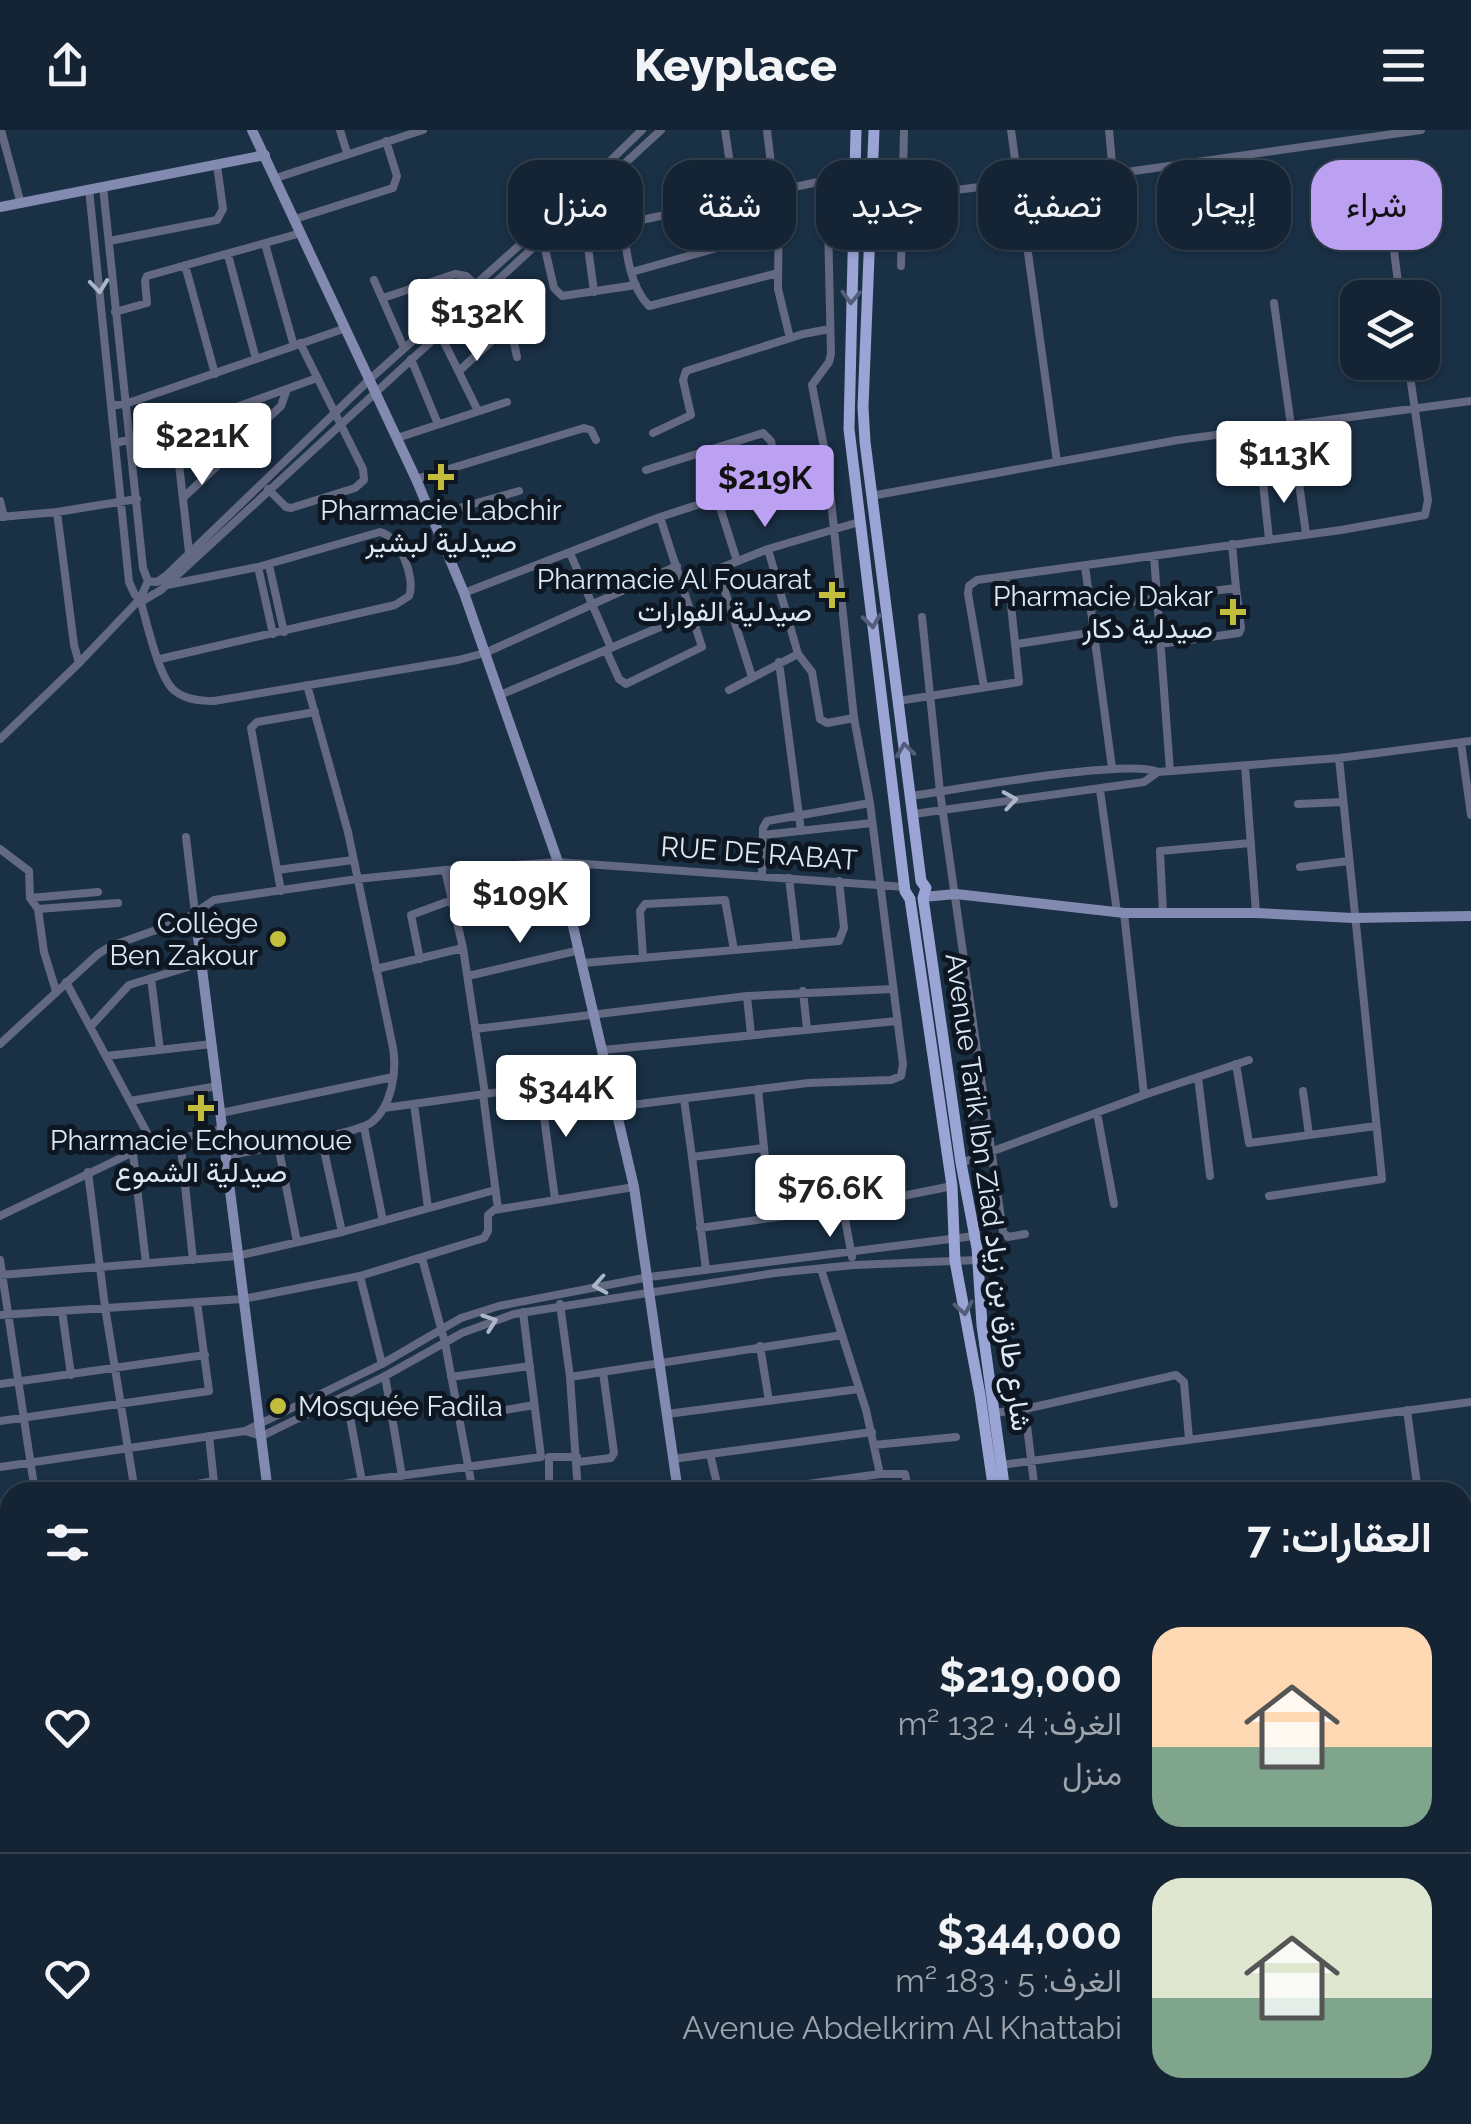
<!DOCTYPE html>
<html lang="ar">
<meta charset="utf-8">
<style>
:root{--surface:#142434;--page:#1d2c3c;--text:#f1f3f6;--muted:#9da4ac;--line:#33414f;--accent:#bca0f2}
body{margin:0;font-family:Raleway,Vazirmatn,sans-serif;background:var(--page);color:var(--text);direction:rtl;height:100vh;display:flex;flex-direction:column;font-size:38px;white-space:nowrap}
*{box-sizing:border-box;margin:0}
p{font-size:32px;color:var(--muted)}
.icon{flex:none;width:55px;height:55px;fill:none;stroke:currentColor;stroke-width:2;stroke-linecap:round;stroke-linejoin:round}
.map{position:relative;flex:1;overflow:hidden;direction:ltr}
.sheet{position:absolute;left:0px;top:1352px;width:1472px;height:642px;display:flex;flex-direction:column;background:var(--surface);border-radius:30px 30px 0 0;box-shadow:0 2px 8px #0004,0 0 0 2px var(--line);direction:rtl}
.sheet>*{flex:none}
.guide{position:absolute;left:30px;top:30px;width:1412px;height:90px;direction:rtl;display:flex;gap:20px}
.tools{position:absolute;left:1340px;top:150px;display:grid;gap:20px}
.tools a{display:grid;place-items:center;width:100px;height:100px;border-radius:20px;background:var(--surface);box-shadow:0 2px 8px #0004,0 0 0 2px var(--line);font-size:50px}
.price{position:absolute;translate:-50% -85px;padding:0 22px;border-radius:10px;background:#fff;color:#222;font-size:32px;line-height:65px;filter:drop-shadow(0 2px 5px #0008)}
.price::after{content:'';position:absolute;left:50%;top:60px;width:30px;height:22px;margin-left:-15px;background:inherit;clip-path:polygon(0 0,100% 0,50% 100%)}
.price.current{background:var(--accent);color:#111}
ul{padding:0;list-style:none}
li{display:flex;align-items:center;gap:30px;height:250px;padding:0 40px}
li+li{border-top:2px solid var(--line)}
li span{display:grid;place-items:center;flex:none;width:280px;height:200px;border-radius:30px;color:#555}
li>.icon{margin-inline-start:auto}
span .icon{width:120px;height:120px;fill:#fffc;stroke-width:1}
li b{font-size:42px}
h2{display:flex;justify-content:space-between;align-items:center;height:120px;padding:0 40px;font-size:42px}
.chip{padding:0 35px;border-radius:30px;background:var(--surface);box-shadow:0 2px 8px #0004,0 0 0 2px var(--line);font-size:35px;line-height:90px}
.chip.current{background:var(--accent);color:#111}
header{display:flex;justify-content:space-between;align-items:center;height:130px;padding:0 40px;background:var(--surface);font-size:45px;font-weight:800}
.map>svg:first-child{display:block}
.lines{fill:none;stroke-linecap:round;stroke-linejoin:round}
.street{stroke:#646982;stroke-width:8}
.secondary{stroke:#838ab1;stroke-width:10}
.primary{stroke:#9aa4d5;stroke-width:11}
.oneway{stroke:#abb6c8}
.oneway2{stroke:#545e7b}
.poi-dot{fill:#c3bd3e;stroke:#0e1721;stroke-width:4}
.labels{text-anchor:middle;stroke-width:10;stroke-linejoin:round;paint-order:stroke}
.poi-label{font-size:28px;fill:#dbe9f6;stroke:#0e1721;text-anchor:end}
.street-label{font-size:28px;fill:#dbe9f6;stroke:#0e1721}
</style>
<header><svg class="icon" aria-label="menu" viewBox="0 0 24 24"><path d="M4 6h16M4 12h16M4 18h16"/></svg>Keyplace<svg class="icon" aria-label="share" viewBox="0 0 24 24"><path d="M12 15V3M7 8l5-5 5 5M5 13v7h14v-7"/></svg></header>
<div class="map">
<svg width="1471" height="1994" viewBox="0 0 1471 1994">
<rect width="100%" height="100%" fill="#1a3045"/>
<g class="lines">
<path class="street" d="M1 0 21 74
M340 0 347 23
M725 0 735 68
M767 0 774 60
M1011 0 1057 332
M1109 0 1113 44
M276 48 423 0
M103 57 143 438 148 451 140 469C146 489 159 550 175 561 186 570 201 571 214 571L458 530 485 523 677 436
M89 59 129 452 135 465 144 470 161 460 661 0
M779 59 778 159 790 208
M871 71 1018 52 1113 44 1421 0
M561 78 586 102 827 50 831 224 829 232 812 255 827 333 854 588 870 673 903 934 901 946 891 950 808 953 615 977
M1389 81 1400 168
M295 89 393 58 397 46 386 11
M623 93C626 120 629 156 649 176L778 143
M586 102 594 162
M542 106 554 158 562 166 636 155
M109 111 217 90 223 79 217 35
M265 114 294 216
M228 125 256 229
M185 135 215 244
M901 136 904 0
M632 142 780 100
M374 150 404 218
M486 163 510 194 517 227
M383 168 455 144 466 146 475 154
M1274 173 1306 404
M115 182 147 173 145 151 147 146 301 103
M440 204 478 281
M411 229 438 294
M459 241 510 194
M111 276 128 273 346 198
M175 299 189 422
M653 303 691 285 683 250 686 241 803 204 830 199
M397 308 507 272
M115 313 175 299 317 248
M646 340 763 303 771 311 778 347
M416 349 584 298 591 300 596 310
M268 359 286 377 291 378 355 358 364 350 363 339 300 213
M871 366 1178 310 1471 271
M184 367 281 276 287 259
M717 368 737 431
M0 371 4 387
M57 382 74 515 79 533
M431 386 519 361
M0 387 57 382 137 369
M1269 409 1263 353 1299 343
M570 423 611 518
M1154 426 1170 641
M269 435 284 502
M1085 436 1112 638
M258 437 273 504
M148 451 157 452 167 445 369 250 572 68 642 0
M464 463 660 387 827 333
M1091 477 1236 458 1232 414
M922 487 940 662 1003 1102 1008 1107 1025 1104
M1017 514 1095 502
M1160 514 1239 503 1241 498 1236 458
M606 520 619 549 626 554 702 517 660 387
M798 524 812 542 820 589 827 593 854 588
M160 529 395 475 409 466C416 448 400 407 380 402L258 437 167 455
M779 532 801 701
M752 547 718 439 768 419 859 392
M984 557 968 464 969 456 977 450 1341 400 1425 385 1428 370 1408 232
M729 560 798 524 768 419
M500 565 693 483 727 472
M898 571 1019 552 1008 446
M0 609 79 533 140 469
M1461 613 1471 685
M1245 636 1256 783
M1100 660 1117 782
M911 666C954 660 1129 628 1158 642L1339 628 1471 611
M1298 674 1343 672
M914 684 1144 652 1158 642
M763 705 872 693
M186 707 195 783
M0 719 29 741 30 768 38 779 44 822 56 861
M514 735 525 785
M1300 737 1348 731
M277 740 353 730
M445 740 463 818 485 964
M762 746 763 698 767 691 870 673
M789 748 797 815
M281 761 251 598 257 592 315 582
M30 768 98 762
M38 779 118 773
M1163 783 1160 721 1251 713
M643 828 640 781 645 774 725 770 734 820
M420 829 411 785 452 770
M583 833 839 811 844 798 839 751
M376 839 463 818
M468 846 580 820
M151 848 160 920
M66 852 153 1014
M803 861 807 899
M747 866 751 905
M91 896 129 855 201 833
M475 899 747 866 893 859
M0 914 98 824 111 816 184 790 214 770 357 749 445 740 558 732 905 757
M603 920 897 891
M106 926 212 914
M1236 934 1249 1013 1376 996
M1198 947 1210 1046
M540 957 555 1069
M1303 961 1309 1005
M483 964 498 1079
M1144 965 1249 930
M684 969 692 1027 764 1018 758 959
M130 971 218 956
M414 974 428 1078
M384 978 608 947
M221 983 393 947
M1097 983 1114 1074
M364 997 383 1091
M321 1007 342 1102
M180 1008 193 1130
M278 1015 297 1112
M764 1018 766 1038
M133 1023 146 1133
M226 1026C254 1020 355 1005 372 992 392 976 397 941 393 918L348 702 307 555
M692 1027 706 1140
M961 1033 1144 965 1124 783
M88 1042 105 1177 135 1362
M1269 1066 1382 1049 1339 628
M843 1078 852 1127
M0 1086 146 1016 223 999
M700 1098 843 1078 952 1056
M422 1128 445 1213 473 1362
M0 1130 35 1362
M0 1145 237 1126 342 1102 495 1060
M360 1146 382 1234
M560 1174 570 1247
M62 1181 71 1245
M0 1185 243 1169 360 1146 484 1108 488 1101V1085L494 1080 634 1057
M760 1216 769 1271
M385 1246 402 1346
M451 1247 530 1236
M0 1254 205 1225
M346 1266 364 1362
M1025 1279 1035 1362
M1407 1280 1418 1362
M994 1283 1025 1279 1176 1245 1184 1252 1189 1309
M667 1284 859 1259
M459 1288 534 1275
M0 1291 209 1261 197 1172
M245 1301 382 1234 461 1188 499 1176 649 1147 974 1106
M209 1306 215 1362
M874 1315 956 1307
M710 1324 719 1362
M673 1329 872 1302
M578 1332 611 1328 614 1323 603 1242
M1001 1335 1471 1272
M0 1337 245 1301 262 1306 385 1246 462 1203 514 1184 775 1143 854 1135 978 1130
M880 1344H905L909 1362
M153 1362 214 1351
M298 1362 361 1351 541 1327 523 1182
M549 1362V1327H577
M578 1362 570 1247 842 1205
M749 1362 880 1344 866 1280 821 1139
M1462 1384 1471 1383
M0 1392 10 1390
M0 1446 10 1498
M0 1598 10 1595
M1462 1641 1471 1640
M0 1651 10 1649
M0 1701 10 1700
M1462 1722 1471 1784
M0 1890 10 1889
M1462 1939 1471 1925
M1462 1960 1471 1974
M90 1985 91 1994
M294 1985 295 1994
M365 1985 367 1994
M377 1985 379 1994
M444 1985 446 1994
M540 1985 550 1994
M694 1985 706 1994
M989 1985 990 1994
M1117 1985V1994
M1190 1985 1192 1994
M1269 1985 1270 1994
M181 1994 183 1985
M623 1994 664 1986
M677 1994 684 1985
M897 1994 950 1985
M1053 1994 1077 1990
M1375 1994 1391 1985"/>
<path class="secondary" d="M252 0 416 349 464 463 558 732 634 1057 678 1362
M0 77 265 25
M923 767 956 764 1124 783H1256L1353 788 1471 786
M195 783 268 1362
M0 1732 10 1731
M663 1985 675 1994
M780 1985 781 1994"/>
<path class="primary" d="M856 0 849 299 905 761 910 769 952 1056 955 1131 980 1265 994 1362
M874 0 863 277 865 312 921 751 926 758 923 768 961 1033 977 1118 982 1195 1005 1362
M1076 1985 1077 1994
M1091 1985 1092 1994"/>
</g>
<defs><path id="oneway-chevron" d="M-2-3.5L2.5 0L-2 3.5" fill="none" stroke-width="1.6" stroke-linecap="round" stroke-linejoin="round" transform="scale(2.5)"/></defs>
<g class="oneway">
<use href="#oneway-chevron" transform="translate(99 156) rotate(84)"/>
<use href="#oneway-chevron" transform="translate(1010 670) rotate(-9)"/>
<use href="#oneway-chevron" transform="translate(600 1155) rotate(170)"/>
<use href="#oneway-chevron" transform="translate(490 1192) rotate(-20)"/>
</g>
<g class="oneway2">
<use href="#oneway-chevron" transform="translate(851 167) rotate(92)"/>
<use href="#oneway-chevron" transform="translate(872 491) rotate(82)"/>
<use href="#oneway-chevron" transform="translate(905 620) rotate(-98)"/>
<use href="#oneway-chevron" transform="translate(964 1178) rotate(80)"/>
</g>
<g class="poi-dot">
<path d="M436 332h10v10h10v10h-10v10h-10v-10h-10v-10h10z"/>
<path d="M827 450h10v10h10v10h-10v10h-10v-10h-10v-10h10z"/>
<path d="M1228 467h10v10h10v10h-10v10h-10v-10h-10v-10h10z"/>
<circle cx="278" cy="809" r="10"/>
<path d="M196 963h10v10h10v10h-10v10h-10v-10h-10v-10h10z"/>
<circle cx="278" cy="1276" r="10"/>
</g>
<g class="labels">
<g class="poi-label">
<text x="441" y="390" text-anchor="middle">Pharmacie Labchir<tspan x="441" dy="32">صيدلية لبشير</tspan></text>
<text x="812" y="459">Pharmacie Al Fouarat<tspan x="812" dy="32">صيدلية الفوارات</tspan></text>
<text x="1213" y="476">Pharmacie Dakar<tspan x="1213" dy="32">صيدلية دكار</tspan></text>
<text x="258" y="803">Collège<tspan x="258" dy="32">Ben Zakour</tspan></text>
<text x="201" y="1020" text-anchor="middle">Pharmacie Echoumoue<tspan x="201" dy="32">صيدلية الشموع</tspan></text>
<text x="298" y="1286" text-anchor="start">Mosquée Fadila</text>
</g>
<g class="street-label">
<text transform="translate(759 723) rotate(4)" y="10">RUE DE RABAT</text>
<text transform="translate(989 1062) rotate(82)" y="10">Avenue Tarik Ibn Ziad شارع طارق بن زياد</text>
</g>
</g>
</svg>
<div class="tools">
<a><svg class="icon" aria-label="layers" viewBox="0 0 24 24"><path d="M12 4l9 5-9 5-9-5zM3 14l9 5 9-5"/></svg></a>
</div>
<b class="price" style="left:477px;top:234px">$132K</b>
<b class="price" style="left:202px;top:358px">$221K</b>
<b class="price" style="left:1284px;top:376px">$113K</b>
<b class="price current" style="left:765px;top:400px">$219K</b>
<b class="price" style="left:520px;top:816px">$109K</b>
<b class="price" style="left:566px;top:1010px">$344K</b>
<b class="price" style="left:830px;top:1110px">$76.6K</b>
<div class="guide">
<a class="chip current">شراء</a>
<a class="chip">إيجار</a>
<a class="chip">تصفية</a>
<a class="chip">جديد</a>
<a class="chip">شقة</a>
<a class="chip">منزل</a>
</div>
<section class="sheet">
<h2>العقارات: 7<svg class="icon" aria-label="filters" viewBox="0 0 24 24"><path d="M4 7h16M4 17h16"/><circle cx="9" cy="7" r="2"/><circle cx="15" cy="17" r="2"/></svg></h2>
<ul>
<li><span style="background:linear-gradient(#ffd9b3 60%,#7fa58c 0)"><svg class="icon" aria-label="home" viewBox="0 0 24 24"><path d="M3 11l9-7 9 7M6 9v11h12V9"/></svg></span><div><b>$219,000</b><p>الغرف: 4 · 132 m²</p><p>منزل</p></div><svg class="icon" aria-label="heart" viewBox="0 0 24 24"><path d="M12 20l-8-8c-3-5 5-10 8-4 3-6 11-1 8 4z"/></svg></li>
<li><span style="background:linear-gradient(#dfe7d0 60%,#7fa58c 0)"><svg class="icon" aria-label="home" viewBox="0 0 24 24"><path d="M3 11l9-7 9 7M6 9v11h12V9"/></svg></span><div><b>$344,000</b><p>الغرف: 5 · 183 m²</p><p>Avenue Abdelkrim Al Khattabi</p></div><svg class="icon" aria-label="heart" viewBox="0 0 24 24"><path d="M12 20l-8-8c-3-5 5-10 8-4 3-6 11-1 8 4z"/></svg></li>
</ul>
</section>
</div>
